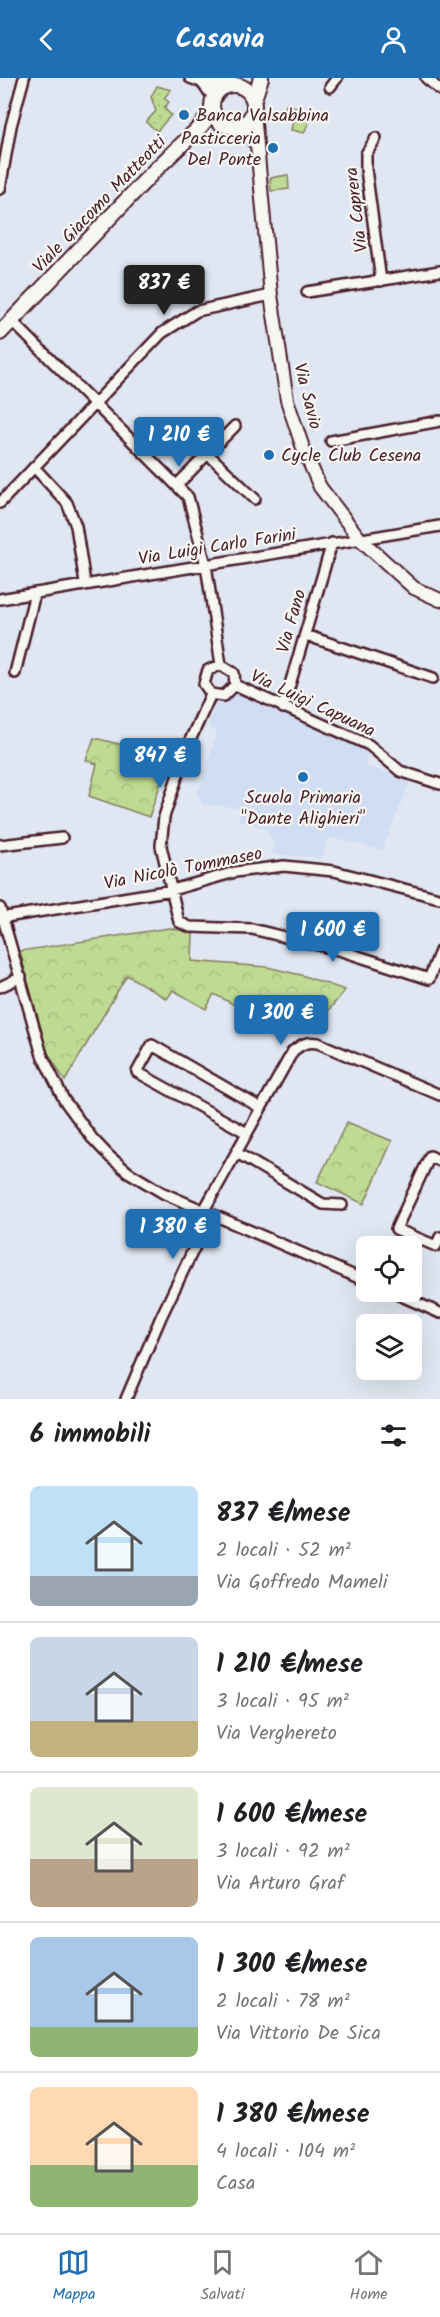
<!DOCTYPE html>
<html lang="it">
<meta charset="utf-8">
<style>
:root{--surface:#fff;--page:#f2f2f2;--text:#202124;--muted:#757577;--line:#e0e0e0;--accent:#1f6fb2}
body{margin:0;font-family:Kalam,sans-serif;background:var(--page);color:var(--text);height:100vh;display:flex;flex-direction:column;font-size:22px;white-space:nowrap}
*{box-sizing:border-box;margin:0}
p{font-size:20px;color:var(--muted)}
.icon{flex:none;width:33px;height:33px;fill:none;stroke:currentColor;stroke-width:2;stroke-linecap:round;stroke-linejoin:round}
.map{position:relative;height:1321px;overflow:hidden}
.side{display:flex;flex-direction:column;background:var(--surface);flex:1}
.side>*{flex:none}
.controls{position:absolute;left:356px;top:1158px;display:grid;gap:12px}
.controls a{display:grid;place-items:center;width:66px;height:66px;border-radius:9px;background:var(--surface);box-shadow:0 6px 24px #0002;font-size:30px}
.price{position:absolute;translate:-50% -51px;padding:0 14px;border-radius:6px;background:var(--accent);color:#fff;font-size:20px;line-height:39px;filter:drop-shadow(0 2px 3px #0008)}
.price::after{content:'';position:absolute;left:50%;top:36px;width:18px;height:14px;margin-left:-9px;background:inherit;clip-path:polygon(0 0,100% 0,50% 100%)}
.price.on{background:#222;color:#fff}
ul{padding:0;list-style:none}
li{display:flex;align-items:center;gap:18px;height:150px;padding:0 30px}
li+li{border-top:2px solid var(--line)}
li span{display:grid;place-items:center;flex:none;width:168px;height:120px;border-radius:9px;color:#555}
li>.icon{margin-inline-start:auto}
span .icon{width:72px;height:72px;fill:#fffc;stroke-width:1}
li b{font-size:26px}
h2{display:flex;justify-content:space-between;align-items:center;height:72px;padding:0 30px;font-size:26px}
header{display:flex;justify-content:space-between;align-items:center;height:78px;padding:0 30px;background:var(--accent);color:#fff;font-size:27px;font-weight:600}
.tab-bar{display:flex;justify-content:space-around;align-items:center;height:84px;border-top:2px solid var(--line);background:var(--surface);font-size:16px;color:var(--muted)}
.tab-bar a{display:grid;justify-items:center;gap:3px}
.tab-bar .on{color:var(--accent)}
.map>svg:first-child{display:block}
.built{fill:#d0ddf2}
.grass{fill:#bfdb93;stroke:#847d5f;stroke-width:1.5}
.forest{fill:url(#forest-crowns);stroke:#847d5f;stroke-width:1.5}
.garden{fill:url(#garden-dots);stroke:#847d5f;stroke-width:1.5}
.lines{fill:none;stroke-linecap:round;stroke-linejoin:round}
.minor-casing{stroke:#4a1f2b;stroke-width:14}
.tertiary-casing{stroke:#4a1f2b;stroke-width:16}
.secondary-casing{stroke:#4a1f2b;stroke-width:18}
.minor{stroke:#f6f6f2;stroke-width:9}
.tertiary{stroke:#f6f6f2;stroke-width:12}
.secondary{stroke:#f6f6f2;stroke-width:14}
.poi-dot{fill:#1f6fb2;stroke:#f6f6f2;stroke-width:2}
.labels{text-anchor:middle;stroke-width:4.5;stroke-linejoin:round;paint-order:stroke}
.poi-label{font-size:18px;fill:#4a1f2b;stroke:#f6f6f2;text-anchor:start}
.street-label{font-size:18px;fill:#4a1f2b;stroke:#f6f6f2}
</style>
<header><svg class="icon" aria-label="back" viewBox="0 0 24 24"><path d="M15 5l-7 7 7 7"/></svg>Casavia<svg class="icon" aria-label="person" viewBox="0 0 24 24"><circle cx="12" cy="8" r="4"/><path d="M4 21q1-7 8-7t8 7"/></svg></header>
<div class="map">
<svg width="440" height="1321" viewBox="0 0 440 1321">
<defs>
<pattern id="forest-crowns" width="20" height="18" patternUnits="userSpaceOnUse" patternTransform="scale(1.5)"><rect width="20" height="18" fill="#bfdb93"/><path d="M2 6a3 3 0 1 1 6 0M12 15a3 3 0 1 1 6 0" fill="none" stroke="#a6bc7f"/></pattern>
<pattern id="garden-dots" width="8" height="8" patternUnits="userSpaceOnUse" patternTransform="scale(1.5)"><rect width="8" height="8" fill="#bfdb93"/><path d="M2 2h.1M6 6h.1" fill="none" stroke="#a6bc7f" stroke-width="1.8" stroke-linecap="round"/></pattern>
</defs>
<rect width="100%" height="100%" fill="#e0e7f2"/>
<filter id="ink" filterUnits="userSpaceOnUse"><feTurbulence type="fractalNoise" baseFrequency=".0167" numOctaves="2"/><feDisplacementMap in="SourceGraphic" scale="12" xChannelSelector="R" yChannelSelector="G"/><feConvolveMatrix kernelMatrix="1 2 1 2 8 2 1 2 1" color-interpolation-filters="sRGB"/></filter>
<g filter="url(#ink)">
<path class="built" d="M239 616 369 673 365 688 411 702 382 772 329 759 322 780 273 776V765L267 751 238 742 242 731 216 727H203L196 714 200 711 217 654 208 649 216 621Z"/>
<path class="grass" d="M287 25 312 37 304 55 291 52 294 39 283 36Z
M288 97 289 111 271 113 270 100Z"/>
<path class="forest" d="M94 660 170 678 149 739 89 718 97 686 86 682Z
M169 850 193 855 192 883 267 889 301 897 345 912 321 942 302 940 284 949 291 934 258 917 248 934 214 916 206 931 173 912 167 921 127 897 65 1003 46 972 20 873Z
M347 1044 392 1063 364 1126 317 1104Z"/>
<path class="garden" d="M157 8 171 12 164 20 169 24 164 30 171 37 157 53 146 44 156 33 151 19Z"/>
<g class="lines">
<g class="minor-casing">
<path id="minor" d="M190 0 201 4 230 7
M426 0 440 12
M201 4 214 20
M330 9 337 0
M376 60 366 76V91L381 203
M0 111 11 48 24 0
M307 214 440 193
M12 243 188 419 206 487 221 587
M331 363 440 343
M208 376 255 421
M34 389 67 425 76 448 85 505
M177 407 235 348
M0 425 162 255 197 233 271 217
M0 521 440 448
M305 557 433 600
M221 587 234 595 235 607 224 618 211 616 204 606 208 592Z
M15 595 35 515
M235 607 369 667 400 693 440 706
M211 616 187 669 164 739 161 768 179 844 190 849 252 851 342 873 429 901 440 873
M283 630 332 465
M0 767 62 760
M0 830 42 977 64 1022 92 1060 110 1079 128 1094 163 1115 366 1203
M0 840 172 812 235 794 284 788 334 793 439 820
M0 909 21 899
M247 1055 137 994 152 967 261 1030
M237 1075 323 1126 342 1127
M440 1083 430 1078 396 1151 436 1168 440 1159
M203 1134 293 973C302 966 307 963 318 965L440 1017
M392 1214 440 1235
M126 1321 161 1239 210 1137"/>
</g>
<g class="tertiary-casing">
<path id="tertiary" d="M254 35 271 217 287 322 303 370 320 409 360 461 414 510 440 522
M240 48 256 66"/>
</g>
<g class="secondary-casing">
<path id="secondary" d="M212 28a21 21 0 1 1 42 0a21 21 0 1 1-42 0Z
M254 21 261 0
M0 255 155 92 200 49 213 33"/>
</g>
<use href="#minor" class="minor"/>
<use href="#tertiary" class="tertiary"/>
<use href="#secondary" class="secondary"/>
</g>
</g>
<g class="poi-dot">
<circle cx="184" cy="37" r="6"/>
<circle cx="273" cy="70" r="6"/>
<circle cx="269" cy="377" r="6"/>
<circle cx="303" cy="699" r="6"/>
</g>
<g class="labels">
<g class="poi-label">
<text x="196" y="43">Banca Valsabbina</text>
<text x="261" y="66" text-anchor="end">Pasticceria<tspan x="261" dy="21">Del Ponte</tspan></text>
<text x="281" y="383">Cycle Club Cesena</text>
<text x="303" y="725" text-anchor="middle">Scuola Primaria<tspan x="303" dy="21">"Dante Alighieri"</tspan></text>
</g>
<g class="street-label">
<text transform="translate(99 126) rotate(-46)" y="6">Viale Giacomo Matteotti</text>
<text transform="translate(356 132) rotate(-97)" y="6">Via Caprera</text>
<text transform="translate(308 318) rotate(76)" y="6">Via Savio</text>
<text transform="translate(217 468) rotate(-9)" y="6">Via Luigi Carlo Farini</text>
<text transform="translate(291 543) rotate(-74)" y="6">Via Fano</text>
<text transform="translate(313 625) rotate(25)" y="6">Via Luigi Capuana</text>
<text transform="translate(183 790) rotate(-11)" y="6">Via Nicolò Tommaseo</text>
</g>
</g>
</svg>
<div class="controls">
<a><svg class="icon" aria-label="locate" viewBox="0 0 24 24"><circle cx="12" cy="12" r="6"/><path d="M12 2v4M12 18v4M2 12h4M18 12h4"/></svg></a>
<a><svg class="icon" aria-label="layers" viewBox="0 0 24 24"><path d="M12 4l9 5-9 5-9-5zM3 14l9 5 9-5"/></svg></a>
</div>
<b class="price on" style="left:164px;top:238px">837 €</b>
<b class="price" style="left:179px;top:390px">1 210 €</b>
<b class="price" style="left:160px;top:711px">847 €</b>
<b class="price" style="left:333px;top:885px">1 600 €</b>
<b class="price" style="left:281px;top:968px">1 300 €</b>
<b class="price" style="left:173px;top:1182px">1 380 €</b>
</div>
<section class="side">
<h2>6 immobili<svg class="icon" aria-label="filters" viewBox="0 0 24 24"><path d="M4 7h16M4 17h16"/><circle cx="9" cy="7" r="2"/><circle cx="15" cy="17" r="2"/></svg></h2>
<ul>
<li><span style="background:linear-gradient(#bfe0f5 75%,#9aa5b1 0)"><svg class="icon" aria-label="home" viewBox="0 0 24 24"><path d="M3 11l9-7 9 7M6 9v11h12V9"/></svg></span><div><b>837 €/mese</b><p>2 locali · 52 m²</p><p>Via Goffredo Mameli</p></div></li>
<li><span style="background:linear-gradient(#c9d6e8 70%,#c2b280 0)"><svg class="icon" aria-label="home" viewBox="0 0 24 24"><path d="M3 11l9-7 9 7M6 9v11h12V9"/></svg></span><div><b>1 210 €/mese</b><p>3 locali · 95 m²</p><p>Via Verghereto</p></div></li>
<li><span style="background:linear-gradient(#dfe7d0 60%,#b9a48a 0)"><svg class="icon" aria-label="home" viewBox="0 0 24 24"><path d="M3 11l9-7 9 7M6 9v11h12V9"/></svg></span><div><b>1 600 €/mese</b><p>3 locali · 92 m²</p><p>Via Arturo Graf</p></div></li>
<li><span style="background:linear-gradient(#a9c7e8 75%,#8fb573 0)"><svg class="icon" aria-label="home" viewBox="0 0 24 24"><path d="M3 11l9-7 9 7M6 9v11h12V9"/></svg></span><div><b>1 300 €/mese</b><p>2 locali · 78 m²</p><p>Via Vittorio De Sica</p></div></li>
<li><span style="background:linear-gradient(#ffd9b3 65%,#8fb573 0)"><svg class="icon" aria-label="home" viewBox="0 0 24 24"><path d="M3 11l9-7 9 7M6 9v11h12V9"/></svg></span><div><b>1 380 €/mese</b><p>4 locali · 104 m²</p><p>Casa</p></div></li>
</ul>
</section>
<nav class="tab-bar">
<a class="on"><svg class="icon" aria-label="map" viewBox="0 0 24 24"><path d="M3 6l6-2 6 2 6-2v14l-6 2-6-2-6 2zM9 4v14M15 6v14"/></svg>Mappa</a>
<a><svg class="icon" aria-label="saved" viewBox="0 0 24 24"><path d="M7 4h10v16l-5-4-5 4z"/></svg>Salvati</a>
<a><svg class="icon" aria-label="home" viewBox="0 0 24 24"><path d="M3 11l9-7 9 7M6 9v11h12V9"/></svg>Home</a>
</nav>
